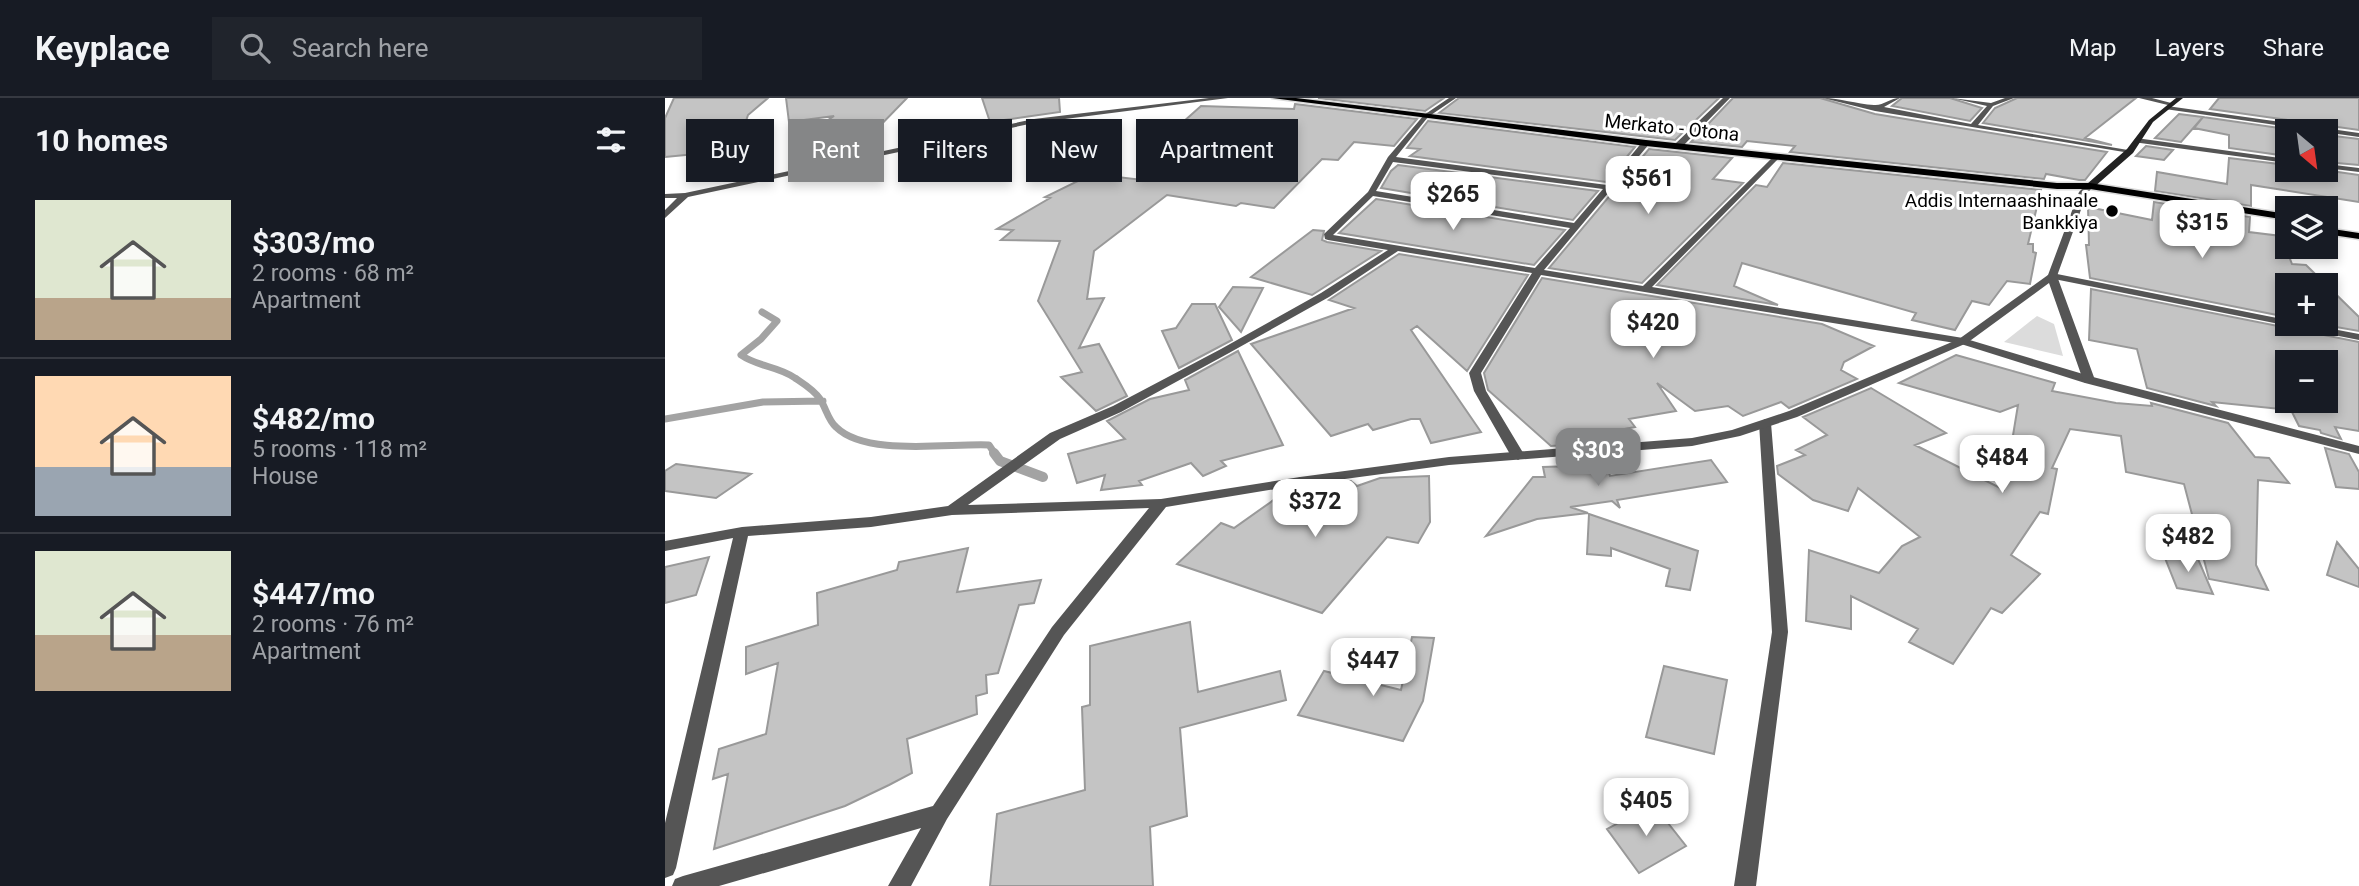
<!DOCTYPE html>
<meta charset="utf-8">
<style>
:root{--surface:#171b24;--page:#20242c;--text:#f1f3f6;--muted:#9ea1a6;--line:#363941;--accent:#858687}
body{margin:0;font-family:Roboto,sans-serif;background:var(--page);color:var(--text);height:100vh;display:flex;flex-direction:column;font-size:26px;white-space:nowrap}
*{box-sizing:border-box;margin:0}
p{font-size:23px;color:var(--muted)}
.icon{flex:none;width:38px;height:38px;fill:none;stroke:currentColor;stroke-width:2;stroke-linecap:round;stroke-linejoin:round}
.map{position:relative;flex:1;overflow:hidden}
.details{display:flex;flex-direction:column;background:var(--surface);width:665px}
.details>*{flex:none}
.banner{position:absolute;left:21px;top:21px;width:665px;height:63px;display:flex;gap:14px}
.needle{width:46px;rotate:151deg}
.fabs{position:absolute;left:1610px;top:21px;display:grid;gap:14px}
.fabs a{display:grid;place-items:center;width:63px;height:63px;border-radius:0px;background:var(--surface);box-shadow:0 4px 10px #0003;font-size:35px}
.price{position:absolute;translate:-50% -60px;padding:0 16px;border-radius:14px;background:#fff;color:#222;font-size:23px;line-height:46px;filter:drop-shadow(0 2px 4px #0008)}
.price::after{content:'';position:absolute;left:50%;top:42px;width:21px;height:16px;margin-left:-10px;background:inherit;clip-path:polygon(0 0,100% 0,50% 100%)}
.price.active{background:var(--accent);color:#fff}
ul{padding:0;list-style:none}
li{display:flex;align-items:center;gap:21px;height:175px;padding:0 35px}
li+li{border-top:2px solid var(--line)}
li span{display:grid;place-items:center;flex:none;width:196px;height:140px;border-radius:0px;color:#555}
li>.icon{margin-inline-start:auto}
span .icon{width:84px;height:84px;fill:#fffc;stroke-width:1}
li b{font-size:30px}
h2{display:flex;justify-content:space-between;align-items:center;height:84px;padding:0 35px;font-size:30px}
.chip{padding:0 24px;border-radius:0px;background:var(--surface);box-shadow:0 4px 10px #0003;font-size:24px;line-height:63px}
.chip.active{background:var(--accent);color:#fff}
header{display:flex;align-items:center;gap:42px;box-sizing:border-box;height:98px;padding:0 35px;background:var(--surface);border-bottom:2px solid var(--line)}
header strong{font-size:33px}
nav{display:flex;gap:38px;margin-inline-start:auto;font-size:24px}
.search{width:490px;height:63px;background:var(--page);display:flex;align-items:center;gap:18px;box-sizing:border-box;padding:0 24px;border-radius:0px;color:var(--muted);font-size:26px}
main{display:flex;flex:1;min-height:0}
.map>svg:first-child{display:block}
.green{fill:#dcdcdc}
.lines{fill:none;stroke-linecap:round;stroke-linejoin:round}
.stream-far1{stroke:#a3a3a3;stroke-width:7}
.stream{stroke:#a3a3a3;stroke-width:10}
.building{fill:#c4c4c4;stroke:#999;stroke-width:2;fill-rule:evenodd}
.primary-casing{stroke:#dbdbdb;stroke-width:3}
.minor{fill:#555;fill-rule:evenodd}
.tertiary{fill:#555;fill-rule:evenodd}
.secondary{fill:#222;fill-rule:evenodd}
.primary{fill:#000;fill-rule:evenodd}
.poi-dot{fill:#000;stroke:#fff;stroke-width:2.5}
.labels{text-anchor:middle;stroke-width:6;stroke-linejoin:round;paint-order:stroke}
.far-street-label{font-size:19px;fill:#000;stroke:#fff}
.far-poi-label{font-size:19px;fill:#000;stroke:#fff;text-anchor:end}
</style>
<header>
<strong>Keyplace</strong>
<div class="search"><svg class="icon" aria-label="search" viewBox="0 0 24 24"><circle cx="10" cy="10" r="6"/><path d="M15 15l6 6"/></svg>Search here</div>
<nav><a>Map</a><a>Layers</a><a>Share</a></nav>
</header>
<main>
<section class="details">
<h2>10 homes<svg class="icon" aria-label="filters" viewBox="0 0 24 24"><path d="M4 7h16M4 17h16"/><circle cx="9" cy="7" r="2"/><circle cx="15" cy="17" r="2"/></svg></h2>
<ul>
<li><span style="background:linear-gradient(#dfe7d0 70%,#b9a48a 0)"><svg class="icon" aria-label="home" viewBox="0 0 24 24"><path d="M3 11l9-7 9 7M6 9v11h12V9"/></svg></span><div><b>$303/mo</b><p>2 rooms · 68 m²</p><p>Apartment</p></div></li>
<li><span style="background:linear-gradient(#ffd9b3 65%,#9aa5b1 0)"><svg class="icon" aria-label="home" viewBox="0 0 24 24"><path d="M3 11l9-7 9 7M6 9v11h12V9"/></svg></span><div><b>$482/mo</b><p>5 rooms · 118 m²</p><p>House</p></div></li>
<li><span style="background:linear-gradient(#dfe7d0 60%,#b9a48a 0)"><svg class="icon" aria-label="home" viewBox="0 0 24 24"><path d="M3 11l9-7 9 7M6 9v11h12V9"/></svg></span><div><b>$447/mo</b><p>2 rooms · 76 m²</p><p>Apartment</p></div></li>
</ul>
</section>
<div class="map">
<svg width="1694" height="788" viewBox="0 0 1694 788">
<rect width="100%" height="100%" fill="#fff"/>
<path class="green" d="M1372 218 1389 226 1398 258 1339 244Z"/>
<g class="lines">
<path class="stream-far1" d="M97 214 112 223 96 241 76 257C93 269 113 268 130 280 139 286 149 292 155 301 161 310 163 322 171 329 201 359 284 345 324 347L330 356
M0 321 98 304 158 303"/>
<path class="stream" d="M329 355 335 363 378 379"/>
</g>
<path class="building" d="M9 0H103L83 17 79 29 70 30 41 55 0 59V20Z
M121 0H242L205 38 132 43 169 18 124 24Z
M317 0H394L395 14 325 24Z
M653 0H779L760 13Z
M794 0H1054L1010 42 774 15Z
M1068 0H1155L1210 16 1442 54 1420 82H1414L1381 76 1379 81 1125 54 1130 48 1082 43 1077 49 1026 44Z
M1237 0H1285L1317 10 1305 23 1227 8Z
M1352 0H1471L1420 40 1447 47 1318 25 1330 10Z
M1554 0H1694V32L1545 11Z
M630 6 752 21 729 48 689 44 673 62 657 61 609 110 576 105 571 108 502 97 429 153 422 201 439 200 414 250 434 246 462 298 431 313 396 279 417 274 373 203 395 143 336 142 348 132 332 131 385 100 380 99 427 76 486 83 548 32 508 33 536 8 629 11Z
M1514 16 1538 19 1516 44 1490 40Z
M1538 19 1636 33H1622V58L1564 50V37L1529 30Z
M763 23 970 49 941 84 745 58 755 51 742 50Z
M1661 37 1694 41V67L1661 64Z
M1481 48 1508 52 1499 62 1471 58Z
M984 51 1067 60 1048 81 1078 85 977 185 884 170Z
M1564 60 1622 67V72H1659L1694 77V104L1586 87V108L1490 93 1492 74 1562 86Z
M1118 65 1376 92 1363 146H1368V154L1371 155 1365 186 1342 183 1324 207 1307 203 1290 232 1247 222 1251 215 1077 165 1069 188 1113 207 992 187 1091 87 1102 89Z
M733 67 933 93 908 122 716 90 726 73Z
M711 101 900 132 869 167 674 135Z
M1489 104 1585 119 1584 134 1616 138 1627 166 1641 167 1694 219V233L1654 226H1661V187H1622V219L1425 180 1421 147H1424L1423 109 1487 122Z
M648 132 659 133 657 142 662 144 716 153 647 197 586 179Z
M734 156 863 177 802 273 752 228 746 232 816 334 766 345 755 321H746L708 332 703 326 666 338 586 246 689 210 664 202Z
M877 180 1157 226 1209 248 1179 264 1176 272 1192 281 1124 310 1116 304 1078 318 1063 308 1030 313 992 285 1011 313 964 321 970 329 932 336 935 345 886 348 823 292 819 275Z
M568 189 598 190 576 234 554 209Z
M1426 191 1694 244V333L1670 329 1676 341 1656 335 1655 332 1634 328 1626 312 1547 304 1551 308 1482 290 1472 251 1424 242ZM1622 264H1661V303H1622Z
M527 206H550L567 242 514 270 497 233 511 230Z
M573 253 618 347 556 363 561 368 538 378 526 365 474 383 477 387 436 392 440 377 412 385 403 356 460 341 442 323 485 301 524 292 520 282Z
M1291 257 1390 285 1387 293 1451 305 1487 308 1486 305 1563 325 1590 359 1604 360 1624 385 1593 382 1591 467 1603 492 1544 481 1519 386 1461 374 1456 338 1405 331 1387 370 1392 371 1383 416 1375 414 1346 457 1375 476 1337 515 1326 510 1288 566 1244 544 1253 531 1186 498V531L1141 523 1144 452 1214 475 1237 448 1255 439 1193 390 1183 413 1148 402 1113 376 1112 368 1140 357 1131 352 1162 337 1138 319 1206 290 1281 335 1250 347 1339 392 1353 307 1335 314 1234 285Z
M1660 350 1684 356 1694 374V391L1671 389Z
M939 358 945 378 1046 362 1062 384 952 402 955 410 947 403 905 409 923 415 872 421 821 438 868 379H880L878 369 908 368 900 361Z
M11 366 86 376 51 400 0 393V373Z
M764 378 765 424 753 445 722 439 657 515 512 466 556 425 569 430 620 394 633 400 668 385 686 383 692 388 715 380Z
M924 416 1033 453 1025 492 1001 488 1005 471 946 450V458L922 456Z
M1672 444 1694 471V489L1662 477Z
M303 450 292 494 376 482 369 505 354 507 333 575 321 577 322 595 311 598 312 616 242 641 247 675 224 687 180 708 49 751 63 676 48 681 54 651 101 636 113 565 81 576V549L153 527 152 495 232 472 234 464Z
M1498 455 1533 461 1548 496 1512 490Z
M44 459 31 497 0 505V469Z
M525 524 533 594 615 573 621 602 515 630 522 718 485 729 488 788H325L332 716 420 692 417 609 425 607V548Z
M747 539 769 540 758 603 738 643 633 617 659 573 736 592Z
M999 568 1062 582 1049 656 981 639Z
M988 706 1021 748 974 775 942 731Z"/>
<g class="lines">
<g class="primary-casing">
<path id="primary" d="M607 0H631L981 42 1392 85H1425L1622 116V122L1425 91H1392L981 48Z
M1661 130 1694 135V141L1661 136Z"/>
</g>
<path class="minor" d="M544 0H563L369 25 23 99 0 120V112L12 100H0V96L20 95 369 21Z
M784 0H791L763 19 731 59 942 87 978 43 985 45 879 172 978 188 1111 56 1115 58 1114 60 987 189 1298 240 1428 279 1694 348V356L1420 285 1296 246 876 177 816 275 821 293 860 358 853 362 846 358 809 293 804 275 867 175 733 153 664 199 564 255 456 314 395 341 303 407 496 401 635 379 642 383 635 387 501 409 399 537 282 721 246 788H223L256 730 54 788H7L10 781 18 778 268 708 387 529 484 410 287 417 206 429 83 438 11 770 8 777 0 780V725L68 440 0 453V443L77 429 206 419 283 408 385 335 448 308 556 251 656 195 723 152 663 142 660 141 659 136 703 94 723 59 759 17ZM728 64 938 91 909 125 711 93ZM708 98 905 130 870 170 668 137Z
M1058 0H1065L1016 50H1010V46Z
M1158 0C1175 0 1191 6 1209 7 1218 8 1225 0 1235 0L1219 9 1306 26 1322 8 1287 0 1326 5 1340 0H1349L1328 8 1313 27 1469 53 1465 55 1210 13Z
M1474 0H1487L1510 6 1507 8Z
M1502 8 1694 35V39L1500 11Z
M1471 40 1622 61V65L1468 44Z
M1661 66 1694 70V74L1661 70Z
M1387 175 1622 222V226H1641L1694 236V242L1384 180 1382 178Z
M1100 321 1106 325 1123 534 1091 788H1069L1107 534 1094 325Z"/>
<path class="tertiary" d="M1422 86 1429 88 1422 95 1392 178 1430 282 1428 285H1420L1418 282 1384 185 1302 245 1132 319 1075 338 1027 348 784 367 635 387 628 383 635 379 784 359 1027 340 1067 332 1124 313 1294 241 1383 177 1414 94Z"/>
<path class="secondary" d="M1511 0H1518L1488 24 1468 55 1428 90H1422V86L1462 51 1484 22Z"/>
<use href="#primary" class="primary"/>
</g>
<circle class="poi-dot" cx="1447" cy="113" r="7"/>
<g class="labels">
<g class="far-street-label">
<text transform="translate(1007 29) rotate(6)" y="7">Merkato - Otona</text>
</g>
<g class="far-poi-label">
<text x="1433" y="109">Addis Internaashinaale<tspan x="1433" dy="22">Bankkiya</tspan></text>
</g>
</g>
</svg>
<div class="fabs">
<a><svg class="needle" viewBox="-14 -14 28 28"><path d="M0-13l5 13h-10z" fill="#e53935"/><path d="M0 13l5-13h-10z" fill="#9ea1a6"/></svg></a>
<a><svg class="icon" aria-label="layers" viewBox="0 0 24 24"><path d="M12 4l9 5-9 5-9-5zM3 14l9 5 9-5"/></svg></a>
<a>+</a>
<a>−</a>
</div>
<b class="price" style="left:983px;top:118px">$561</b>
<b class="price" style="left:788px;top:134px">$265</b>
<b class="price" style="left:1537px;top:162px">$315</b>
<b class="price" style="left:988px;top:262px">$420</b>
<b class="price active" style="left:933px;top:390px">$303</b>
<b class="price" style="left:1337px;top:397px">$484</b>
<b class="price" style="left:650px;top:441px">$372</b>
<b class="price" style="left:1523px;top:476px">$482</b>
<b class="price" style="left:708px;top:600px">$447</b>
<b class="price" style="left:981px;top:740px">$405</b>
<div class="banner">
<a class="chip">Buy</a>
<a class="chip active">Rent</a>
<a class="chip">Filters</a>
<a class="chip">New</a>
<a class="chip">Apartment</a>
</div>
</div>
</main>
